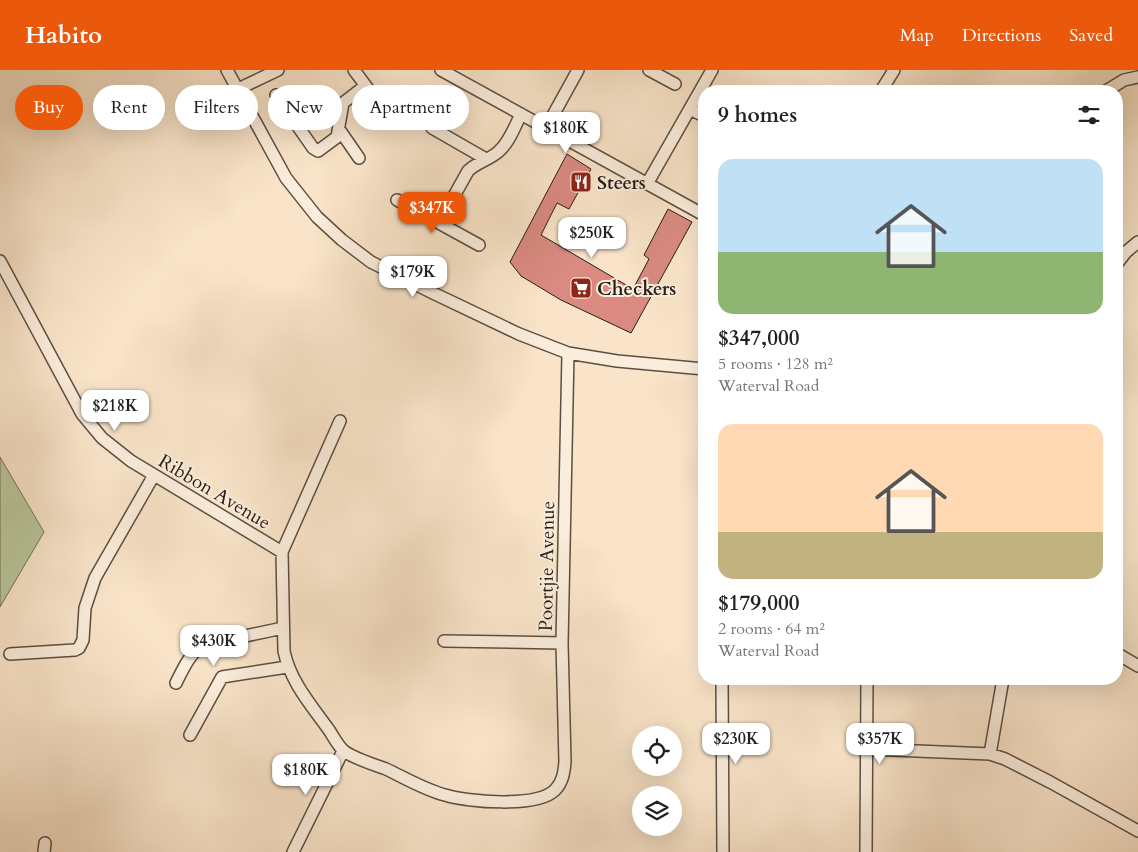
<!DOCTYPE html>
<meta charset="utf-8">
<style>
:root{--surface:#fff;--page:#f2f2f2;--text:#202124;--muted:#757577;--accent:#ea580c}
body{margin:0;font-family:Cardo,serif;background:var(--page);color:var(--text);height:100vh;display:flex;flex-direction:column;font-size:19px;white-space:nowrap}
*{box-sizing:border-box;margin:0}
p{font-size:16px;color:var(--muted)}
.icon{flex:none;width:28px;height:28px;fill:none;stroke:currentColor;stroke-width:2;stroke-linecap:round;stroke-linejoin:round}
.map{position:relative;flex:1;overflow:hidden}
.side{position:absolute;left:698px;top:15px;width:425px;height:600px;display:flex;flex-direction:column;background:var(--surface);border-radius:20px;box-shadow:0 5px 20px #0002}
.side>*{flex:none}
.guide{position:absolute;left:15px;top:15px;width:475px;height:45px;display:flex;gap:10px}
.tools{position:absolute;left:632px;top:656px;display:grid;gap:10px}
.tools a{display:grid;place-items:center;width:50px;height:50px;border-radius:50%;background:var(--surface);box-shadow:0 5px 20px #0002;font-size:25px}
.price{position:absolute;translate:-50% -42px;padding:0 11px;border-radius:10px;background:#fff;color:#222;font-size:16px;line-height:32px;filter:drop-shadow(0 1px 2px #0008)}
.price::after{content:'';position:absolute;left:50%;top:30px;width:15px;height:11px;margin-left:-8px;background:inherit;clip-path:polygon(0 0,100% 0,50% 100%)}
.price.on{background:var(--accent);color:#fff}
ul{padding:0;list-style:none}
li{display:grid;align-content:center;gap:10px;height:265px;padding:0 20px}
li span{display:grid;place-items:center;height:155px;border-radius:15px;color:#555}
li>.icon{margin-inline-start:auto}
span .icon{width:90px;height:90px;fill:#fffc;stroke-width:1}
li b{font-size:21px}
h2{display:flex;justify-content:space-between;align-items:center;height:60px;padding:0 20px;font-size:21px}
.tag{padding:0 18px;border-radius:22px;background:var(--surface);box-shadow:0 5px 20px #0002;font-size:18px;line-height:45px}
.tag.on{background:var(--accent);color:#fff}
header{display:flex;align-items:center;gap:30px;box-sizing:border-box;height:70px;padding:0 25px;background:var(--accent);color:#fff}
header strong{font-size:24px}
nav{display:flex;gap:28px;margin-inline-start:auto;font-size:18px}
.map>svg:first-child{display:block}
.green{fill:#b9c59a;stroke:#707157}
.building{fill:#da8a81;stroke:#261d14}
.lines{fill:none;stroke-linecap:round;stroke-linejoin:round}
.street-casing{stroke:#5b4f41;stroke-width:14}
.street{stroke:#fbeddc;stroke-width:11}
.labels{text-anchor:middle;stroke-width:4;stroke-linejoin:round;paint-order:stroke}
.poi-label{font-size:19px;font-weight:bold;fill:#261d14;stroke:#fbeddc;text-anchor:start}
.street-label{font-size:19px;fill:#261d14;stroke:#fbeddc}
</style>
<header>
<strong>Habito</strong>
<nav><a>Map</a><a>Directions</a><a>Saved</a></nav>
</header>
<div class="map">
<svg width="1138" height="782" viewBox="0 0 1138 782">
<rect width="100%" height="100%" fill="#f9e4c9"/>
<filter id="stains"><feTurbulence type="fractalNoise" baseFrequency=".004" numOctaves="4"/><feColorMatrix values="0 0 0 0 .2 0 0 0 0 .09 0 0 0 0 .02 0 0 0 .5 -.17"/></filter>
<radialGradient id="worn" r=".72"><stop offset=".6" stop-color="#630" stop-opacity="0"/><stop offset="1" stop-color="#630" stop-opacity=".3"/></radialGradient>
<path class="green" d="M0 387 44 462 0 537Z"/>
<path class="building" d="M567 84 591 99 569 139 557 133 541 165 633 219 649 189 644 185 668 139 692 152 631 263 561 230 521 206 510 192Z"/>
<g class="lines">
<g class="street-casing">
<path id="street" d="M227 0 286 108 317 147 342 170 371 192 433 223 519 264 568 283 617 291 704 299
M354 0 377 31
M441 0 704 145
M649 0 675 14
M236 20 278 0
M881 21 894 0
M1106 21 1124 10 1138 7
M276 25 313 78 318 81 337 67 343 33 365 16
M690 39 704 46
M432 58 486 89
M546 58 578 0
M339 59 359 88
M647 114 712 0
M397 130 479 175
M439 153 468 101C477 92 489 90 498 82 509 73 515 56 521 44
M0 191 82 344 102 368 131 391 282 482
M1116 195 1126 182 1138 172
M340 351 282 482 284 581C290 611 311 635 329 660 333 666 338 676 344 681 353 688 375 695 386 699 405 708 425 720 445 725 468 732 537 738 555 720 563 712 564 702 565 692L562 573 568 283
M444 571 562 573
M1116 583 1138 596
M10 584 75 580 79 578 83 570 85 538 95 508 154 405
M722 609 723 782
M176 613C183 599 190 583 203 575L283 558
M190 665 222 607 287 597
M868 679 990 684 1005 689 1050 712 1138 761
M990 684 1003 609
M44 782 45 773
M293 782 343 681
M866 782 867 609"/>
</g>
<use href="#street" class="street"/>
</g>
<defs>
<g id="restaurant-square" transform="scale(1.125)"><rect x="-9" y="-9" width="18" height="18" rx="4" fill="#8f2418" stroke="#fbeddc"/><path d="M-5-6h1v4h1v-4h1v4h1v-4h1v5L-1.5 .5V6h-2V.5L-5-1ZM5-6V6H3V1.5H1.5Q1.5-4 5-6Z" fill="#fff"/></g>
<g id="supermarket-square" transform="scale(1.125)"><rect x="-9" y="-9" width="18" height="18" rx="4" fill="#8f2418" stroke="#fbeddc"/><path d="M-6-5.5h2.5l.6 2H6L4.5 2H-2.5L-4.4-4H-6ZM-1.5 3.2a1.3 1.3 0 1 0 .1 0ZM3 3.2a1.3 1.3 0 1 0 .1 0Z" fill="#fff"/></g>
</defs>
<g fill-rule="evenodd">
<use href="#restaurant-square" x="581" y="112"/>
<use href="#supermarket-square" x="581" y="218"/>
</g>
<g class="labels">
<g class="poi-label">
<text x="597" y="119">Steers</text>
<text x="597" y="225">Checkers</text>
</g>
<g class="street-label">
<text transform="translate(215 421) rotate(31)" y="7">Ribbon Avenue</text>
<text transform="translate(546 496) rotate(-89)" y="7">Poortjie Avenue</text>
</g>
</g>
<rect width="100%" height="100%" filter="url(#stains)"/>
<rect width="100%" height="100%" fill="url(#worn)"/>
</svg>
<div class="tools">
<a><svg class="icon" aria-label="locate" viewBox="0 0 24 24"><circle cx="12" cy="12" r="6"/><path d="M12 2v4M12 18v4M2 12h4M18 12h4"/></svg></a>
<a><svg class="icon" aria-label="layers" viewBox="0 0 24 24"><path d="M12 4l9 5-9 5-9-5zM3 14l9 5 9-5"/></svg></a>
</div>
<b class="price" style="left:566px;top:84px">$180K</b>
<b class="price on" style="left:432px;top:164px">$347K</b>
<b class="price" style="left:592px;top:189px">$250K</b>
<b class="price" style="left:413px;top:228px">$179K</b>
<b class="price" style="left:115px;top:362px">$218K</b>
<b class="price" style="left:214px;top:597px">$430K</b>
<b class="price" style="left:736px;top:695px">$230K</b>
<b class="price" style="left:880px;top:695px">$357K</b>
<b class="price" style="left:306px;top:726px">$180K</b>
<div class="guide">
<a class="tag on">Buy</a>
<a class="tag">Rent</a>
<a class="tag">Filters</a>
<a class="tag">New</a>
<a class="tag">Apartment</a>
</div>
<section class="side">
<h2>9 homes<svg class="icon" aria-label="filters" viewBox="0 0 24 24"><path d="M4 7h16M4 17h16"/><circle cx="9" cy="7" r="2"/><circle cx="15" cy="17" r="2"/></svg></h2>
<ul>
<li><span style="background:linear-gradient(#bfe0f5 60%,#8fb573 0)"><svg class="icon" aria-label="home" viewBox="0 0 24 24"><path d="M3 11l9-7 9 7M6 9v11h12V9"/></svg></span><div><b>$347,000</b><p>5 rooms · 128 m²</p><p>Waterval Road</p></div></li>
<li><span style="background:linear-gradient(#ffd9b3 70%,#c2b280 0)"><svg class="icon" aria-label="home" viewBox="0 0 24 24"><path d="M3 11l9-7 9 7M6 9v11h12V9"/></svg></span><div><b>$179,000</b><p>2 rooms · 64 m²</p><p>Waterval Road</p></div></li>
</ul>
</section>
</div>
